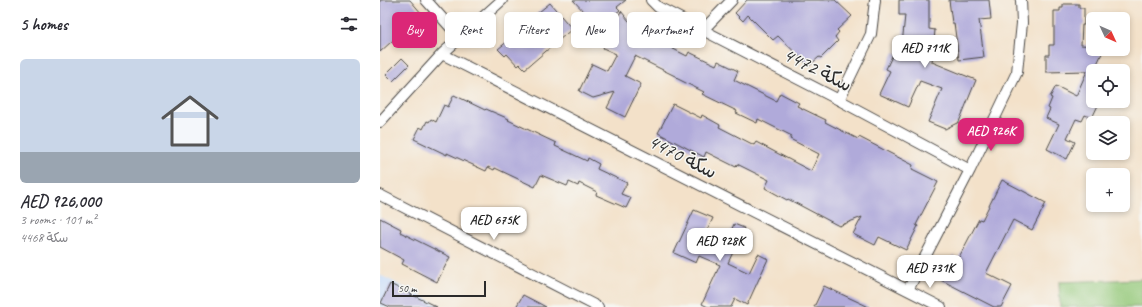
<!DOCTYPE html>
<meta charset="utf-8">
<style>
:root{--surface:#fff;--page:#f2f2f3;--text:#2b2b33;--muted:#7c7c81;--line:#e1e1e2;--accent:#db2777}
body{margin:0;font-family:Caveat,"Playpen Sans Arabic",sans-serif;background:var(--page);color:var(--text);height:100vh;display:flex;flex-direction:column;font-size:15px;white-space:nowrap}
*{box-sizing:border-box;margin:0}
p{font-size:13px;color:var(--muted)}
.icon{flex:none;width:22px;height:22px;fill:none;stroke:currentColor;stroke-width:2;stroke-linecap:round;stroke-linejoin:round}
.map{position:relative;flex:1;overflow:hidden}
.panel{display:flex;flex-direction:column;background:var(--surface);width:380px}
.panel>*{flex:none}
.top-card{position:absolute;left:12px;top:12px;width:380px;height:36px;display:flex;gap:8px}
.needle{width:26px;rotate:134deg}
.buttons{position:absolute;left:706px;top:12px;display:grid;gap:8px}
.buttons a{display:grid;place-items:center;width:44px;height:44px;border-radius:6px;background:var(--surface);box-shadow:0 2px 6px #0003;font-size:20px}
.scale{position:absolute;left:12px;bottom:10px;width:94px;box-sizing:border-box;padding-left:4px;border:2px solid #2b2b2b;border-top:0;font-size:11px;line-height:14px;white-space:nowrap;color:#2b2b2b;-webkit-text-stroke:3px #f6f6f2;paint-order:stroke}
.price{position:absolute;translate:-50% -34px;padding:0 9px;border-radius:8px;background:#fff;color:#222;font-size:13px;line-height:26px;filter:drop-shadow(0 1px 2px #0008)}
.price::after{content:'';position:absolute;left:50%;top:24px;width:12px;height:9px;margin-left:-6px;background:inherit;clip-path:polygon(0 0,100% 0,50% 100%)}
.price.on{background:var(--accent);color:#fff}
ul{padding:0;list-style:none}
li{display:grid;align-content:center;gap:8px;height:212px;padding:0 20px}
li+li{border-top:1px solid var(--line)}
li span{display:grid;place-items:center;height:124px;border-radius:6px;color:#555}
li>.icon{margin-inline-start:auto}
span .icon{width:72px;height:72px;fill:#fffc;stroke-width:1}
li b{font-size:17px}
h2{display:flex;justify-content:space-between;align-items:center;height:48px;padding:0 20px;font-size:17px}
.chip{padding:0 14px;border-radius:6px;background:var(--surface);box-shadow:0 2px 6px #0003;font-size:14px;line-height:36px}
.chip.on{background:var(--accent);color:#fff}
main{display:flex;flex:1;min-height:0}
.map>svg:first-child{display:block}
.built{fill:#c8ddf9}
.green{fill:#95c97a;stroke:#607a52}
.building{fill:#b0aada}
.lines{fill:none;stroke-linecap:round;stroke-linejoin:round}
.minor-casing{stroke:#494643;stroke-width:12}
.minor{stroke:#fff;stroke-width:10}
.labels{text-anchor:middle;stroke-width:3;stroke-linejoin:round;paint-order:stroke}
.street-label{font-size:20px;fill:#2b2b2b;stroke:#f6f6f2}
</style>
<main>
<section class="panel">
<h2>5 homes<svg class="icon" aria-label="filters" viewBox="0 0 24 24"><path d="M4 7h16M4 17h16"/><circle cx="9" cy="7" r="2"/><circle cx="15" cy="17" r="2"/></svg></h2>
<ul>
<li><span style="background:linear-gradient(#c9d6e8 75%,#9aa5b1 0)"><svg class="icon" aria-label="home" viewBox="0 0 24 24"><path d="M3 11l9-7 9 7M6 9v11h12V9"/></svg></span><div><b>AED 926,000</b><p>3 rooms · 101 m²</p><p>سكة 4468</p></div></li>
</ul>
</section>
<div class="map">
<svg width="762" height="307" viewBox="0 0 762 307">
<rect width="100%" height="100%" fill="#f6f6f2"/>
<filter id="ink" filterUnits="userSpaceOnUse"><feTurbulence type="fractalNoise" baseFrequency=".025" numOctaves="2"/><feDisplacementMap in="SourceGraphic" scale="8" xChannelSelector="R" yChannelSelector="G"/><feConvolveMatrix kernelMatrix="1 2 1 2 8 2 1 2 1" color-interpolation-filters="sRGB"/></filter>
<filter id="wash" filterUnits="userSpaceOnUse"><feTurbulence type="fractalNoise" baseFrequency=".012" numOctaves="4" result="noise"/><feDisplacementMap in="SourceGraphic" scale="16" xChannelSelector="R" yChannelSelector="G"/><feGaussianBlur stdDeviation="0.9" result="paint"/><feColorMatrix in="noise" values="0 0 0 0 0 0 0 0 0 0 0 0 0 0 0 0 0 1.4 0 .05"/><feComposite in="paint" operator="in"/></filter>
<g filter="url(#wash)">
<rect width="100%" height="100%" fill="#f3e1c9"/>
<path class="built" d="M0 275 63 307H0Z"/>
<path class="green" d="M762 279V307H680L679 282Z"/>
<g id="blocks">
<path class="building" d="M0 0H30L42 14 0 52Z
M193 0H246L237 7 240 10 213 32 201 16 205 13Z
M367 0H455L472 16 457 30 459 32 455 37 458 41 441 58 439 57 429 66 398 36 393 40 368 15 363 21 355 13Z
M519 0H549V29L555 30 552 62 596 80 579 122 565 129 548 122 562 89 540 81 528 107 499 94 510 71 506 69 514 52 521 55 525 15H519Z
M569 0H609L611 19 599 20 604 57 579 60 574 23H572Z
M170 3 192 29 145 69 140 64 138 66 127 54 125 56 118 49 128 41 126 39Z
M683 4H699V8H704V25H702L701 45 713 46V49H724L716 66H712L710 86 713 87V101H720L712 118 705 115 702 121 696 119 687 138 695 142 687 159 667 149 679 124 666 118 670 109 668 108 672 98 670 97 676 86 696 96 707 71 666 72V55H669V45H674V11H680V8H683Z
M241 11 249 21 268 30 266 35 307 56 309 52 336 65 338 61 358 71 354 80 396 101 400 93 419 103 417 106 446 120 445 122 478 139 479 137 533 165 532 169 558 182 536 225 538 226 526 250 499 237 495 245 473 234 482 217 459 226 408 199 407 200 385 188 389 180 357 164 356 167 326 152 324 157 278 133 293 104 321 118 322 115 340 125 339 127 374 145 376 142 431 171 439 154 410 139 412 136 378 119 377 123 356 113 357 111 322 94 324 92 296 78 297 77 255 56 245 76 261 84 245 117 227 108 235 92 213 98 199 91 212 64 227 71 236 54 223 48Z
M22 58 29 65 13 81 6 74Z
M74 95 105 110 106 109 129 119 128 120 176 143 175 146 207 161 208 158 219 164 217 169 247 183 241 194 251 198 246 208 216 195 217 192 199 183 198 186 189 182 187 186 161 175 155 187 115 168 114 170 108 167 106 171 67 153V155L34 139 40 127 43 129 47 121 49 122 51 119 56 122 64 105 68 107Z
M622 180 666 203 652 230 633 220 606 273 632 286 621 307H614L561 280 573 256 578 259 599 219 602 220Z
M314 210 333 218 327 231 347 240 354 224 364 228 348 263 369 273 378 254 388 259 367 305 355 299 351 307H328L322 304 340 265 319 256 316 263 294 253Z
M0 218 21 229 20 232 70 257 57 282 22 264 24 260 0 247Z
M10 284 57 307H10L1 303Z
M444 286 489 307H434Z
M143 295 166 307H136Z"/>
</g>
</g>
<g filter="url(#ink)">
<use href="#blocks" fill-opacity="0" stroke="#494643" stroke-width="1"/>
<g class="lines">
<g class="minor-casing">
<path id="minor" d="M46 0 80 38
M271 0 278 7 459 100 590 170
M323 30 352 0
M62 54 561 307
M459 100 491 34 495 0
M0 122 62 54 122 0
M0 195 218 307
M528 290 590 170 637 72 642 23 641 0"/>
</g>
<use href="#minor" class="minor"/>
</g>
</g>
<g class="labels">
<g class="street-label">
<text transform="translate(438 69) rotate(27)" y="7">سكة 4472</text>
<text transform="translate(303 156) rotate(27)" y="7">سكة 4470</text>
</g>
</g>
</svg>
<div class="buttons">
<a><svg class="needle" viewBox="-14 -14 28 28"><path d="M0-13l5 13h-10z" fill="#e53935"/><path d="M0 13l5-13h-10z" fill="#7c7c81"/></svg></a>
<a><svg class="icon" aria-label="locate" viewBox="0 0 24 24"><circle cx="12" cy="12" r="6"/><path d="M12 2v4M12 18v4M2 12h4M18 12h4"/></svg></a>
<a><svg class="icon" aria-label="layers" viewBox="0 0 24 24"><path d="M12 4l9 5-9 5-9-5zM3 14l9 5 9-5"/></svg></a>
<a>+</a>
</div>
<div class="scale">50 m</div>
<b class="price" style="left:545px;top:69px">AED 711K</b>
<b class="price on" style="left:611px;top:152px">AED 926K</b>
<b class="price" style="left:114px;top:241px">AED 675K</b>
<b class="price" style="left:340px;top:262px">AED 928K</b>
<b class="price" style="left:550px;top:289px">AED 731K</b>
<div class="top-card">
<a class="chip on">Buy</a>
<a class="chip">Rent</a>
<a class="chip">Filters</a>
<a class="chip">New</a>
<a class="chip">Apartment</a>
</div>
</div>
</main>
